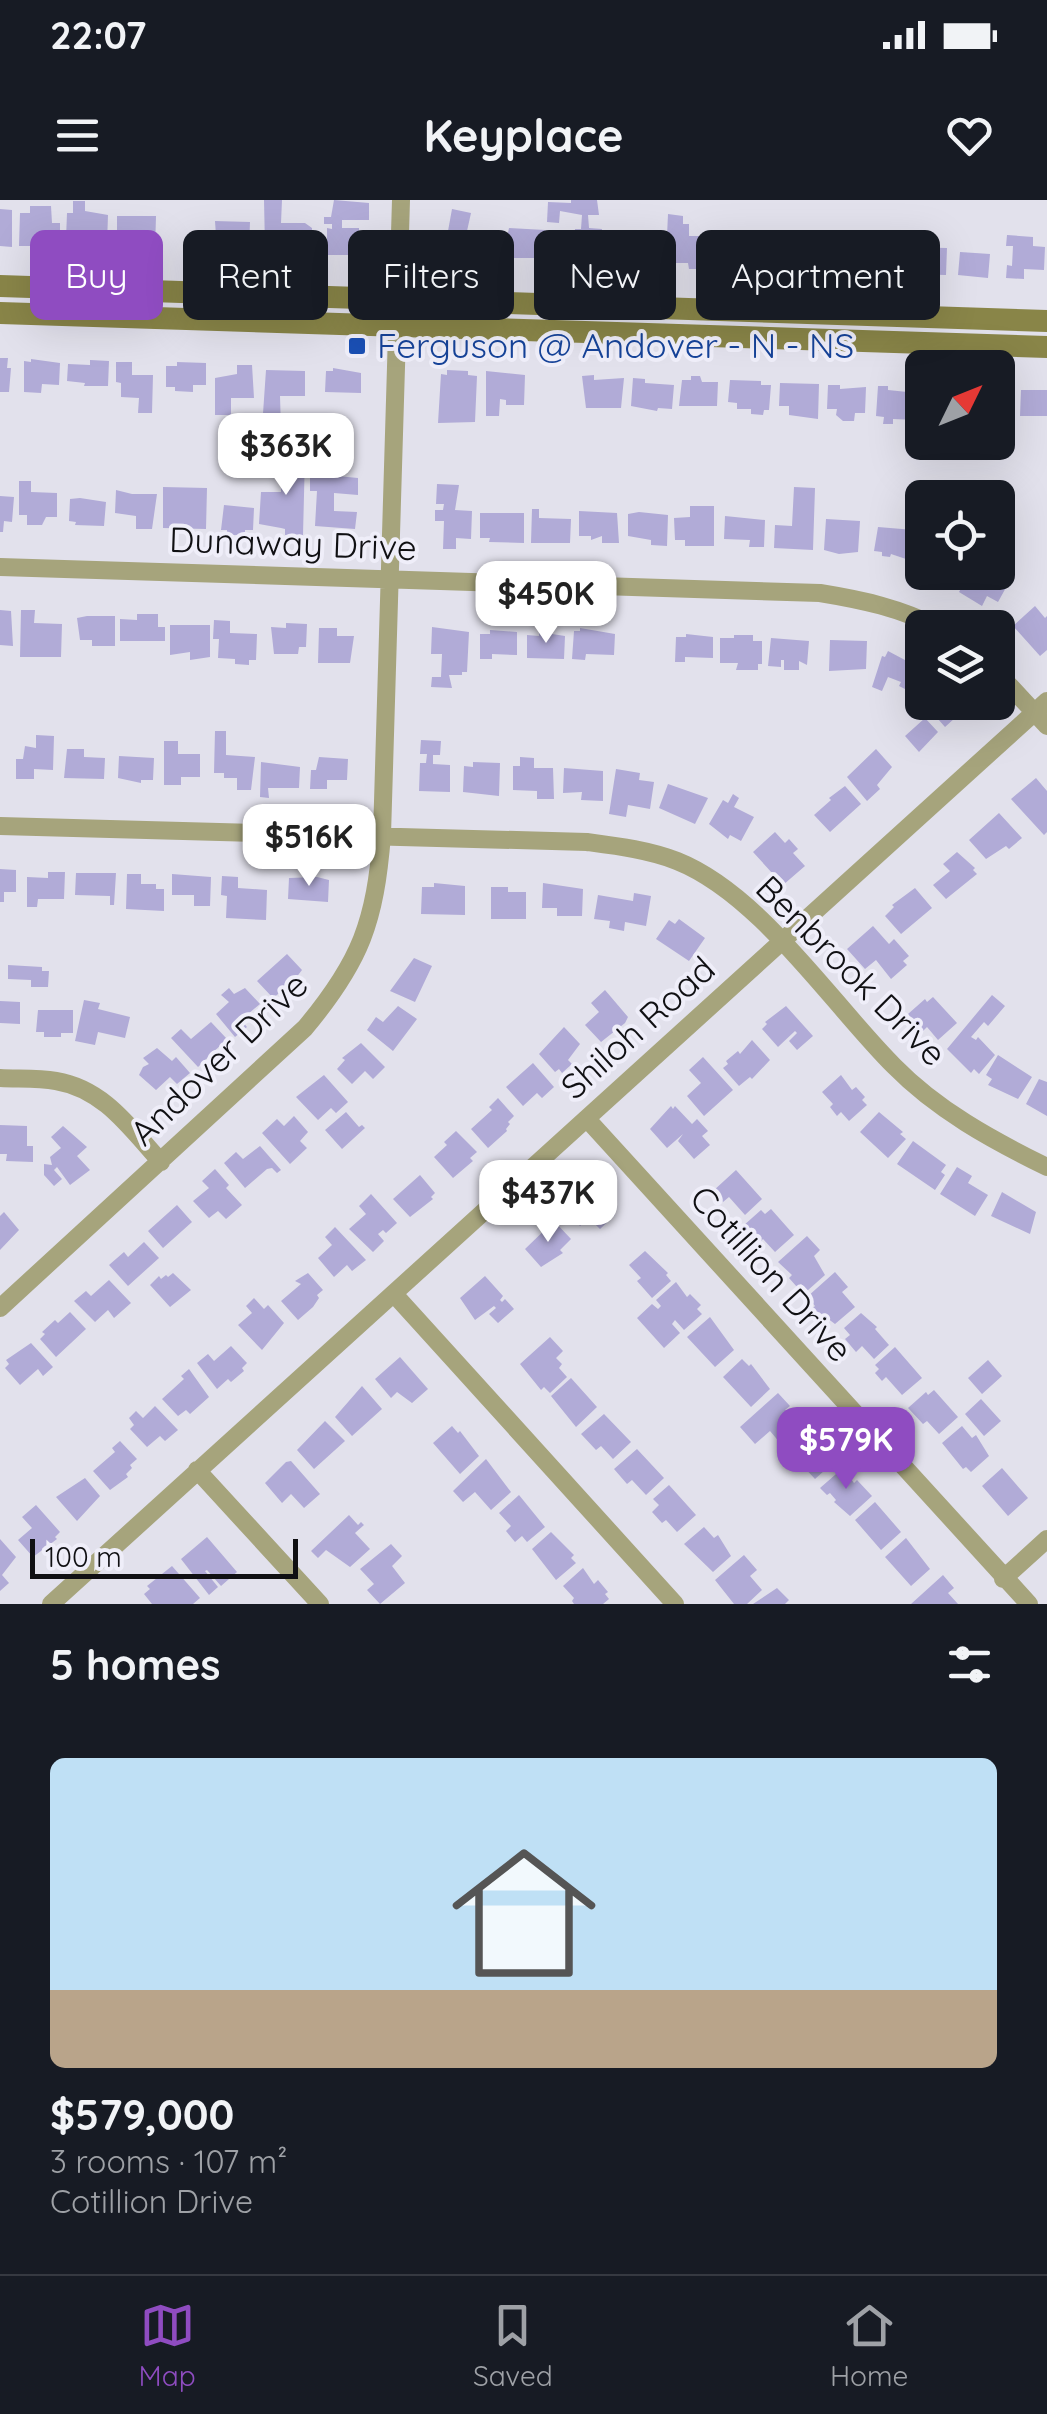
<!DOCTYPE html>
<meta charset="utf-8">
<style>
:root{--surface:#171b24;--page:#242831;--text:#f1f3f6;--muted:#9ea1a6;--line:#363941;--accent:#8f4cc1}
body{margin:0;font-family:Quicksand,sans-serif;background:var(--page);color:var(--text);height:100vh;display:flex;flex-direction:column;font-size:38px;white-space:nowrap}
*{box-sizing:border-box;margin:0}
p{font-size:32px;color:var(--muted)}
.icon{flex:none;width:55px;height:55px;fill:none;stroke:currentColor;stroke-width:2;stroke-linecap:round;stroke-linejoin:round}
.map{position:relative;height:1404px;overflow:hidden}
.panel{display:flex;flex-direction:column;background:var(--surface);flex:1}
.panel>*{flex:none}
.guide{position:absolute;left:30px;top:30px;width:988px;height:90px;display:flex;gap:20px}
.needle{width:65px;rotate:47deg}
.fabs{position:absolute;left:905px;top:150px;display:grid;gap:20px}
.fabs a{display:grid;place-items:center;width:110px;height:110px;border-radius:15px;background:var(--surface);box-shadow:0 10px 40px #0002;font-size:50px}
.scale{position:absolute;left:30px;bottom:25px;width:268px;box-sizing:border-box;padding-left:10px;border:5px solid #101013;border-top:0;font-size:28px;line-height:35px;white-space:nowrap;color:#101013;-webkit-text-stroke:8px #efeef9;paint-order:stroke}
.price{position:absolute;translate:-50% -85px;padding:0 22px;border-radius:20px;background:#fff;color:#222;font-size:32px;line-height:65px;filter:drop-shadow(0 2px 5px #0008)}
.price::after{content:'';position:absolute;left:50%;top:60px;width:30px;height:22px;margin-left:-15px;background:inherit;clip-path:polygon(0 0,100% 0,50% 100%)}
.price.current{background:var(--accent);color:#fff}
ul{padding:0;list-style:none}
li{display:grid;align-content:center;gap:20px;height:530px;padding:0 50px}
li+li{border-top:2px solid var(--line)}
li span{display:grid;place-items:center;height:310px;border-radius:15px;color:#555}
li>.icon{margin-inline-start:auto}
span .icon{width:180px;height:180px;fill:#fffc;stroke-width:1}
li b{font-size:42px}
h2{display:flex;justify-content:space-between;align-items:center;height:120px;padding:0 50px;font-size:42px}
.tag{padding:0 35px;border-radius:15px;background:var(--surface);box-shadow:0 10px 40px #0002;font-size:35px;line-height:90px}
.tag.current{background:var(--accent);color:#fff}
.status{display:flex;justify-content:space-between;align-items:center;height:70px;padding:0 50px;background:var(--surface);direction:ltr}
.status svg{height:28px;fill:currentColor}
header{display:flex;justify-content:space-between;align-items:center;height:130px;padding:0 50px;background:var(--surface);font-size:45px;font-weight:700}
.tabs{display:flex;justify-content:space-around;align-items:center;height:140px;border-top:2px solid var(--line);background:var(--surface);font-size:28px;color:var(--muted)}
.tabs a{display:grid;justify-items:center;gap:5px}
.tabs .current{color:var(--accent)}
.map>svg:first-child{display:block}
.building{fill:#b1abd7}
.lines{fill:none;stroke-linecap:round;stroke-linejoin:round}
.minor{stroke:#a6a47c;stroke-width:18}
.secondary{stroke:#898548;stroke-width:22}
.transit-dot{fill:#1a4fb4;stroke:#efeef9;stroke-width:4}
.labels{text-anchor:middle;stroke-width:8;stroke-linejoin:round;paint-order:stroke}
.transit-label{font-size:35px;fill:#164399;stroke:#efeef9;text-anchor:start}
.street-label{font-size:35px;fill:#101013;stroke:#efeef9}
</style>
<div class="status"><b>22:07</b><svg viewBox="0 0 49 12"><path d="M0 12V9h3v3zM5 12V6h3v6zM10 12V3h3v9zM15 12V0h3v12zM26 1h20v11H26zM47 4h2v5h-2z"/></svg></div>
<header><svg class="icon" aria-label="menu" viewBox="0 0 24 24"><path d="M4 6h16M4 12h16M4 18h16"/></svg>Keyplace<svg class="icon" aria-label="heart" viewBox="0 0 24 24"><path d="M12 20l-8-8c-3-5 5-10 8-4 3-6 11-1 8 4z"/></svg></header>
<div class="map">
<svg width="1047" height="1404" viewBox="0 0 1047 1404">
<rect width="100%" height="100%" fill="#e2e1ec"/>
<path class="building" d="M264 0H282L281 23H305L312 28 311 55 295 54V48L265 47Z
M334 0 369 3V20H342V28H359V32H367V45H360V55H327V28L332 29V24H324V17H331Z
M571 0H597L599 15H588L589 28 602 29 601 36H610L608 59 600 58V64L568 62 570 40H574L575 29H581L582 15 560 11 559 23 547 22 548 2 571 3Z
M73 1H85V11L108 15 107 44H88V38L66 39 67 13H73Z
M30 6H51L52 23H60V46H19L20 13H30Z
M0 9 12 10V47L0 46Z
M452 9 471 13 467 31 461 33H482L481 57H445V30L448 31Z
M668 14 683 16V24H689V36H706L707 69H689L688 63H676V58H666Z
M117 16H156L155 51H139V45L117 41Z
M215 21 250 22 249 49 217 50Z
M509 28 545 30 542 58H505L509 51V43L506 42Z
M619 31H637V36L657 38V64L618 63Z
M1007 35 1033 37V46L1045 47 1044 70 1024 69V79L1006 78 1007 65 1012 66 1013 46H1006Z
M764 39 805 40 804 72 781 71 782 66 763 62Z
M878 41 900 45V69L858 71 859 44 878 45Z
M817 43 854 45 853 74 811 72 812 48H817Z
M907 47 947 48 946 75 906 74Z
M960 52 990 54 988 78 958 75Z
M0 158H8L7 168H11L9 192H0Z
M31 159 60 163 59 185 42 184 41 193 24 192V161L31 162Z
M90 160 109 161 108 186H84L85 183 67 181 68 164 90 165Z
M116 162H132V175H153L152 213H138L139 198 121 197V183L116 182Z
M177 162 206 163V185H193V192L175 191V187H166V166H177Z
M237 165H252L254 198H231V215H215V178L237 174Z
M333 168 361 173V193L325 192 326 171H333Z
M266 170 305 171V196H280L281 229 262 228Z
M447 170 468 171V175L477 176 475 222 438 223 441 174 447 175Z
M486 171 525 175 524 205H506V200L500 199 499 216H486Z
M594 175V180L624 178 621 208H586L582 176Z
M691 176H700L702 182H718L717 206H679L682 180H691Z
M633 178 645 179V183L674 185 672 209 658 208 657 211 631 206Z
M730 180 761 181V185H771L769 210H764L763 215 751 214V209H737V203L728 202Z
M780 183 819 184 818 219 789 215V206H779Z
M828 185H840V189L866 187 865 213H855L854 221H843L836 215 837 209H827Z
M878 186H888V190L917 193 915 220 893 219V224H883L884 217 876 216Z
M1021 190H1047V216H1020Z
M998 193H1014V217L998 216Z
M281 255H305L303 335H285V329L281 328 259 324 261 292H281Z
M321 260H337V276L358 278V295L334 293V311L357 312 355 329 315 326 317 291H310V269H321Z
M19 281H31V292L57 293V317H46L42 325H27V315H19Z
M437 284 459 285 455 310 472 311 471 339 456 338V349H443L444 321H435V310H443L444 304H436Z
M163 287 207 288 206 329 163 328Z
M794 287 815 288 813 350 774 348 775 325 792 326Z
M116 290 132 294H157L152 329H136V316L115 313Z
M0 296 14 297 12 322 4 321 3 332H0Z
M80 298 106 302 104 326 75 325 76 322 69 321 70 299Z
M224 305 254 308 253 330H245V335H227V330H221Z
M690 306H714V346H685V340H675L674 318 690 317Z
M532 309H539V318L571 319 570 343H531Z
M579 311 617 313 619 343H602V336L591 340V336H579Z
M639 312 668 315 667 346 651 345V340L628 336V314Z
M480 313H524V343L489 342 490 338H480Z
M725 316 765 320 764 347H749L750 340 724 339Z
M826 319 860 321 858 352 839 354 824 350Z
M878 327 914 330 909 360 891 354 890 357 882 356V352L874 351Z
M970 372H989L1008 384 998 402 987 396 982 406 959 392Z
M1035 406 1045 418 1047 416V450L1040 456 1013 426Z
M0 410 11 411 13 446 0 445Z
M21 410H35L34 423 62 424 61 457H20Z
M137 414H158V427H165V441H120V419L137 420Z
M87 416H115V446H92V440H80L77 418Z
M214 420 230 421V433L257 434 256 460H249V465L235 464V459L218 458 219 439H213Z
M286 423 307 424 306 447H299L298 454H274L271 427 286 428Z
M170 425H210V457L190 460V452L170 455Z
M432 427 469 432 467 472H462V475H449L452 488 431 487 432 477H441L442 454H431Z
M319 428H337V436H354L350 463H318Z
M580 428 615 434 614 455 586 454 585 460 572 459 574 431H580Z
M490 430 517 432V455L492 454V459H480V434H490Z
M539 432 565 436 564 459 527 458V435L539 436Z
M686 434 713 437V458L685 457V462H675L676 437H686Z
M734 435H753V441H762V464H758V470H736L738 463H720V438H734Z
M771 438 809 441 807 465 799 461V470H784V460H781V467L768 466Z
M830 440 867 441 866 469 829 471Z
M888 451 920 468 911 492 899 486 901 482 888 477 882 491 872 487 882 456 885 457Z
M923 502H960L966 508 945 527Z
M925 518 938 532 919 552 905 536Z
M215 531H226V555L255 557 251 590H237V578H224V573H214Z
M36 535 54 536 53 570 34 569V579H16V559H23L25 546 36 548Z
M421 540 441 541 440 555H433V564L450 565V592L419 591 420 563H426L427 554H420Z
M164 541H178V554H200V577H181V585H164Z
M67 549H84V557L105 558 104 579 64 578Z
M876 549 892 567 877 585 880 589 867 601 847 577Z
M119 556 154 558 153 580H141V583L118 578Z
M319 557 348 559 347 580H327V589H310L311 570H316Z
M520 557 534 558V568H553L554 599H537V591L513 590V566H520Z
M261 562 300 567 299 588H268L269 598 260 597Z
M473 562 500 563 499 596 463 592 464 566 473 567Z
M564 568 603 571V601L581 600 582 592 563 593Z
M616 569 640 573 639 580 654 582 650 609 628 605 626 617 609 614Z
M1036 578 1047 591V632L1044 635 1011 599Z
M668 584 708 598 695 624 659 608Z
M845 586 861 604 830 632 814 615 831 600 829 598Z
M733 594 739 598 734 607 754 617 741 641 730 635 728 639 709 624 723 600 728 603Z
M999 613 1022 638 1009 649 1006 646 986 659 969 640Z
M775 632 785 643 789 639 798 649 793 653 805 666 783 685 753 652Z
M957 652 975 668 973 670 977 674 946 699 933 685 950 671 943 664Z
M0 669 16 670V692H4V702H0Z
M48 672H65L64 699H38L37 707H27V677L48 678Z
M76 673H116L114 705H110V696L75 695Z
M127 674H141V684H156V689H164V711L126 709Z
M172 674 211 677 210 706H194V695H172Z
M222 676 238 677V688L267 690 266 720 226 718 227 696 221 695Z
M317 677 329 680 328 702 288 699 289 678Z
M434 683 465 686V715L421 714 422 687H434Z
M543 683 583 689 582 716H557V708H542Z
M491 687H508V692H526V719H491Z
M915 688 932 708 901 734 885 716 894 707 892 705Z
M634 693 651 696 646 726 625 722 624 731 609 728 610 721 594 719 598 695 633 701Z
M679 719 705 738 689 761 656 739 669 720 675 724Z
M873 726 889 744 894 739 909 756 903 761 907 765 891 779 876 760 865 769 847 749Z
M287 754 302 770 292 783 273 798 257 781Z
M414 758 432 766 415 802 390 791Z
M8 765 42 767V771H49L48 787H31V780L8 779Z
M229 788 234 794 245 788 260 804 241 820 247 827 235 837 216 814 229 802 221 795Z
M605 790 628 817 625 823 601 842 585 825 599 812 591 803Z
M992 795 1005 806 988 826 984 822 971 837 976 840 978 837 995 855 979 874 974 869 971 873 947 849Z
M933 797 957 823 938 840 927 827 923 831 908 814 925 799 927 802Z
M84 800 100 803 98 809 130 817 125 838 98 832 95 845 75 841Z
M0 801 20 802V824L0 823Z
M398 806 417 819 393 851 367 830 376 817 383 822Z
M786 806 813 836 797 850 789 841 797 833 795 831 778 847 762 829 767 824 765 822Z
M38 810H73V833H61V837H44V832H36Z
M211 822 227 839 198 867 171 838 181 829 191 839Z
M564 827 580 844 568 860 572 864 562 873 559 869 555 872 539 854Z
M752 840 770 860 752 879 750 877 739 886 723 868 728 864 726 861 738 851 740 854Z
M361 843 385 867 373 879 365 871 352 884 337 869 345 860 342 858Z
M157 848 172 861 176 857 190 873 177 884 170 877 156 890 139 875 143 867 149 864 143 858Z
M998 855 1032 877 1018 899 988 885 992 879 986 875Z
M703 857 733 890 704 916 687 896 701 883 689 870Z
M533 863 554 887 542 898 537 893 523 906 506 887Z
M324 875 348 902 336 913 331 908 318 920 296 897Z
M841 875 852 890 856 887 865 897 862 900 867 905 849 921 841 912 837 916 830 907 833 904 822 892Z
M1039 879 1047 882V916L1026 904Z
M498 898 514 916 508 922 510 924 506 929 507 931 488 948 471 929 492 910 489 907Z
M671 906 673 909 675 906 692 924 697 919 708 931 702 936 710 945 694 959 678 941 683 934 667 948 650 929Z
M346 912 359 927 362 925 365 928 342 949 325 930Z
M879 912 903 932 900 934 906 939 888 958 860 932Z
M294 916 308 932 300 941 307 948 290 964 262 933 277 919 284 926Z
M0 925 27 926V946H33V962L6 961 7 954H0Z
M63 926 87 947 77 956 90 970 70 985 57 967 54 970 62 979 54 986 44 975V964L52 965 50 957 61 948 51 937Z
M456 931 477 952 470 958 473 961 453 978 434 957 447 945 444 942Z
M913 941 946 965 941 972 945 975 935 990 897 964Z
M260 946 281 970 277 973 272 968 267 969 245 988 224 963 236 952 243 959Z
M957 967 972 976 968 983 988 995 975 1016 940 994Z
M215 969 229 985 226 988 242 1005 226 1019 218 1011 209 1018 193 1001 209 988 202 981Z
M736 970 762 999 745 1015 729 997 723 1002 713 991Z
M420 975 435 993 431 997 433 999 410 1017 393 999Z
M588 984 615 1015 600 1029 591 1020 596 1015 594 1013 580 1026 563 1007Z
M1002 992 1036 1012 1030 1034 991 1016Z
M371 994 397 1023 386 1033 383 1030 378 1034 384 1041 373 1052 349 1029 366 1014 359 1006Z
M177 1005 192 1022 163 1048 148 1031Z
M771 1009 794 1035 775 1052 763 1039 759 1043 743 1026 761 1010 765 1014Z
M4 1012 19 1030 0 1050V1016Z
M554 1021 571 1039 560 1050 563 1053 541 1067 525 1049Z
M335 1027 366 1060 352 1071 347 1065 334 1077 318 1058 332 1045 325 1037Z
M807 1036 820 1050 814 1056 825 1075 807 1091 801 1084 797 1087 789 1078 792 1075 778 1062Z
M144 1042 159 1058 128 1086 109 1065 124 1052 128 1057Z
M645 1051 668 1073 666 1075 671 1081 652 1098 637 1081 641 1078 629 1065Z
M835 1072 848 1087 842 1092 855 1107 835 1124 819 1112 812 1119 807 1113 815 1106 807 1097Z
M173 1073 191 1090 170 1107 150 1085 159 1076 161 1079 166 1075 168 1077Z
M308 1073 323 1090 317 1095 319 1098 313 1107 298 1120 281 1101 301 1084 295 1081Z
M485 1076 503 1096 500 1100 502 1102 505 1099 514 1109 498 1123 489 1114 496 1108 494 1106 475 1120 460 1098Z
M109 1080 131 1103 114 1118 108 1110 95 1122 74 1101 86 1091 91 1096Z
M676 1082 687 1097 690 1094 701 1105 697 1109 702 1114 684 1130 675 1120 672 1124 680 1133 664 1148 637 1118 652 1104 658 1109 661 1106 656 1100Z
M254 1098 264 1109 268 1105 284 1123 262 1150 238 1125 252 1113 246 1106Z
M70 1112 86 1129 56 1157 40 1139 45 1134 42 1132 55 1120 58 1123Z
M861 1113 877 1127 875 1129 889 1145 874 1159 862 1146 856 1152 845 1139 850 1135 844 1128Z
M710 1117 734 1150 715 1167 687 1137Z
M550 1137 563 1151 556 1158 562 1164 559 1168 567 1177 550 1193 544 1187 541 1190 520 1164Z
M31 1143 53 1167 43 1176 38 1169 20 1185 5 1168 9 1164 6 1160Z
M231 1146 247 1163 242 1168 244 1171 231 1182 228 1179 217 1189 197 1163 208 1154 214 1161Z
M895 1147 922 1178 902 1195 886 1177 882 1181 875 1173 879 1169 875 1165Z
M400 1157 428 1189 412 1203 397 1192 391 1198 375 1179Z
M742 1159 749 1166 751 1164 770 1189 751 1207 723 1177Z
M988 1160 1002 1176 982 1194 968 1178Z
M189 1169 209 1197 190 1214 186 1210 178 1216 162 1199 184 1179 181 1176Z
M571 1178 597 1207 576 1227 551 1196Z
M362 1186 382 1209 352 1236 335 1217Z
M934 1190 958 1217 939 1234 927 1221 923 1224 908 1208 926 1192 928 1195Z
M778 1193 790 1206 785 1210 801 1227 781 1244 770 1231 755 1244 740 1227Z
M981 1199 1001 1221 984 1236 965 1214Z
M155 1206 178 1230 165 1241 160 1236 147 1247 130 1229 134 1225 129 1218 136 1211 143 1218Z
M604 1214 631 1242 613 1259 601 1246 596 1250 581 1234Z
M325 1221 345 1241 314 1269 297 1250Z
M452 1226 458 1233 460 1231 479 1256 460 1274 433 1243Z
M962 1226 972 1238 976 1235 989 1256 971 1272 966 1267 963 1269 942 1243Z
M808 1230 833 1253 830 1256 834 1262 815 1279 787 1249Z
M120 1241 137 1259 130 1265 132 1268 126 1274 128 1277 110 1290 93 1271 115 1252 112 1248Z
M637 1249 664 1278 646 1295 632 1280 627 1284 614 1269Z
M486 1259 511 1292 491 1310 475 1292 463 1302 453 1291Z
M291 1261 320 1294 304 1308 291 1294 282 1303 265 1283 286 1262Z
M843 1268 854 1283 857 1280 872 1296 850 1316 834 1302 836 1300 830 1293 827 1295 820 1288Z
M1002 1268 1028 1298 1008 1316 982 1286Z
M85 1278 100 1296 77 1321 56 1297Z
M669 1285 696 1315 677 1332 666 1320 662 1323 652 1312 659 1305 653 1299Z
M519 1295 545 1327 527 1342 522 1336 515 1342 506 1331 511 1326 499 1313Z
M875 1302 901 1332 881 1350 855 1320Z
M36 1305 60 1332 55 1337 57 1339 33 1357 18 1340 32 1328 22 1317Z
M349 1315 358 1325 361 1322 364 1325 355 1333 370 1349 350 1367 326 1350 318 1358 311 1351Z
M704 1327 714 1338 718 1335 731 1356 713 1372 684 1344Z
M551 1332 574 1355 571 1358 576 1363 556 1380 532 1349Z
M207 1337 237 1372 221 1386 207 1370 205 1371 218 1387 209 1395 181 1359Z
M906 1338 930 1369 911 1386 885 1357Z
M0 1339 16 1357 2 1375 9 1383 0 1391Z
M391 1344 402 1356 392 1366 405 1383 380 1404 367 1390 374 1384 360 1369Z
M744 1355 757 1370 750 1376 762 1390 747 1404H734L715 1380Z
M172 1366 200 1398 193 1404H152L144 1394 150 1389 147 1386Z
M583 1368 594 1384 598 1380 608 1392 605 1394 609 1399 603 1404H574L572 1401 574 1398 563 1386Z
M943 1375 954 1388 948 1393 958 1404H911Z
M777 1388 789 1400 785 1404H753Z"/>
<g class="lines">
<path class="minor" d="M0 367 820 393C863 400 900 408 939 428
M998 473 1047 526
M0 626 587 642C617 646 649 650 677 661 760 694 831 803 894 866 937 910 992 940 1047 967
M0 878C18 879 38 878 56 881 104 889 130 928 161 962
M587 919 1029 1404
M394 1094 675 1404
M0 1108 305 828C361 761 375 722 382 635L401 0
M197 1270 320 1404
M1003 1379 1047 1339
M51 1404 1047 501"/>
<path class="secondary" d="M0 86 1047 121
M0 113 1047 147"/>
</g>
<rect class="transit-dot" x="347" y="136" width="20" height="20" rx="5"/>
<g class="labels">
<g class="transit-label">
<text x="377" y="158">Ferguson @ Andover - N - NS</text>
</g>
<g class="street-label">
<text transform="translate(293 344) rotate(2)" y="12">Dunaway Drive</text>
<text transform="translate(851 771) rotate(45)" y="12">Benbrook Drive</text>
<text transform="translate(638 828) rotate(-42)" y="12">Shiloh Road</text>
<text transform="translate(219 859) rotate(-44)" y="12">Andover Drive</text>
<text transform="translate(771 1074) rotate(48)" y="12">Cotillion Drive</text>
</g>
</g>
</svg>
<div class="fabs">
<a><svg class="needle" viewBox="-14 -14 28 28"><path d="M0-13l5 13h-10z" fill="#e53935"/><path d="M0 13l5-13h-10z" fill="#9ea1a6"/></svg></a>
<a><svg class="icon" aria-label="locate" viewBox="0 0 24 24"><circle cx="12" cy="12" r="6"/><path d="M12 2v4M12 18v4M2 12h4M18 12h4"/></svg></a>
<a><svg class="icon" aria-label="layers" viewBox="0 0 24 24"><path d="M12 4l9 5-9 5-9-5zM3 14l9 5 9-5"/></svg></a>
</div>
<div class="scale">100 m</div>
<b class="price" style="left:286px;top:298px">$363K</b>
<b class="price" style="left:546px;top:446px">$450K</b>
<b class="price" style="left:309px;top:689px">$516K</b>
<b class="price" style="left:548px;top:1045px">$437K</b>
<b class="price current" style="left:846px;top:1292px">$579K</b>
<div class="guide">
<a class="tag current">Buy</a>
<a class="tag">Rent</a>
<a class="tag">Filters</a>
<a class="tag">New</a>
<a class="tag">Apartment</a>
</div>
</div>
<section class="panel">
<h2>5 homes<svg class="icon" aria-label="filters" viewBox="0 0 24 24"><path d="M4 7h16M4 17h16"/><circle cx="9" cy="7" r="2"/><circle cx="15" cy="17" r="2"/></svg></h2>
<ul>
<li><span style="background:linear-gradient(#bfe0f5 75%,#b9a48a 0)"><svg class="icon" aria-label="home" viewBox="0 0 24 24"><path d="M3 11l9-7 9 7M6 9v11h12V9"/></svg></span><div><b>$579,000</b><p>3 rooms · 107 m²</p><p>Cotillion Drive</p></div></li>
</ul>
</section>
<nav class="tabs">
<a class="current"><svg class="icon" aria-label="map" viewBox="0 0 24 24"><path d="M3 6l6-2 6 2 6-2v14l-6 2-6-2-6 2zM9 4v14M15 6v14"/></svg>Map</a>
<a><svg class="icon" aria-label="saved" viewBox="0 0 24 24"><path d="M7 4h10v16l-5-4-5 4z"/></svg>Saved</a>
<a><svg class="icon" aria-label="home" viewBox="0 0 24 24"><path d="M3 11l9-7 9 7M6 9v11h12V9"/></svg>Home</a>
</nav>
